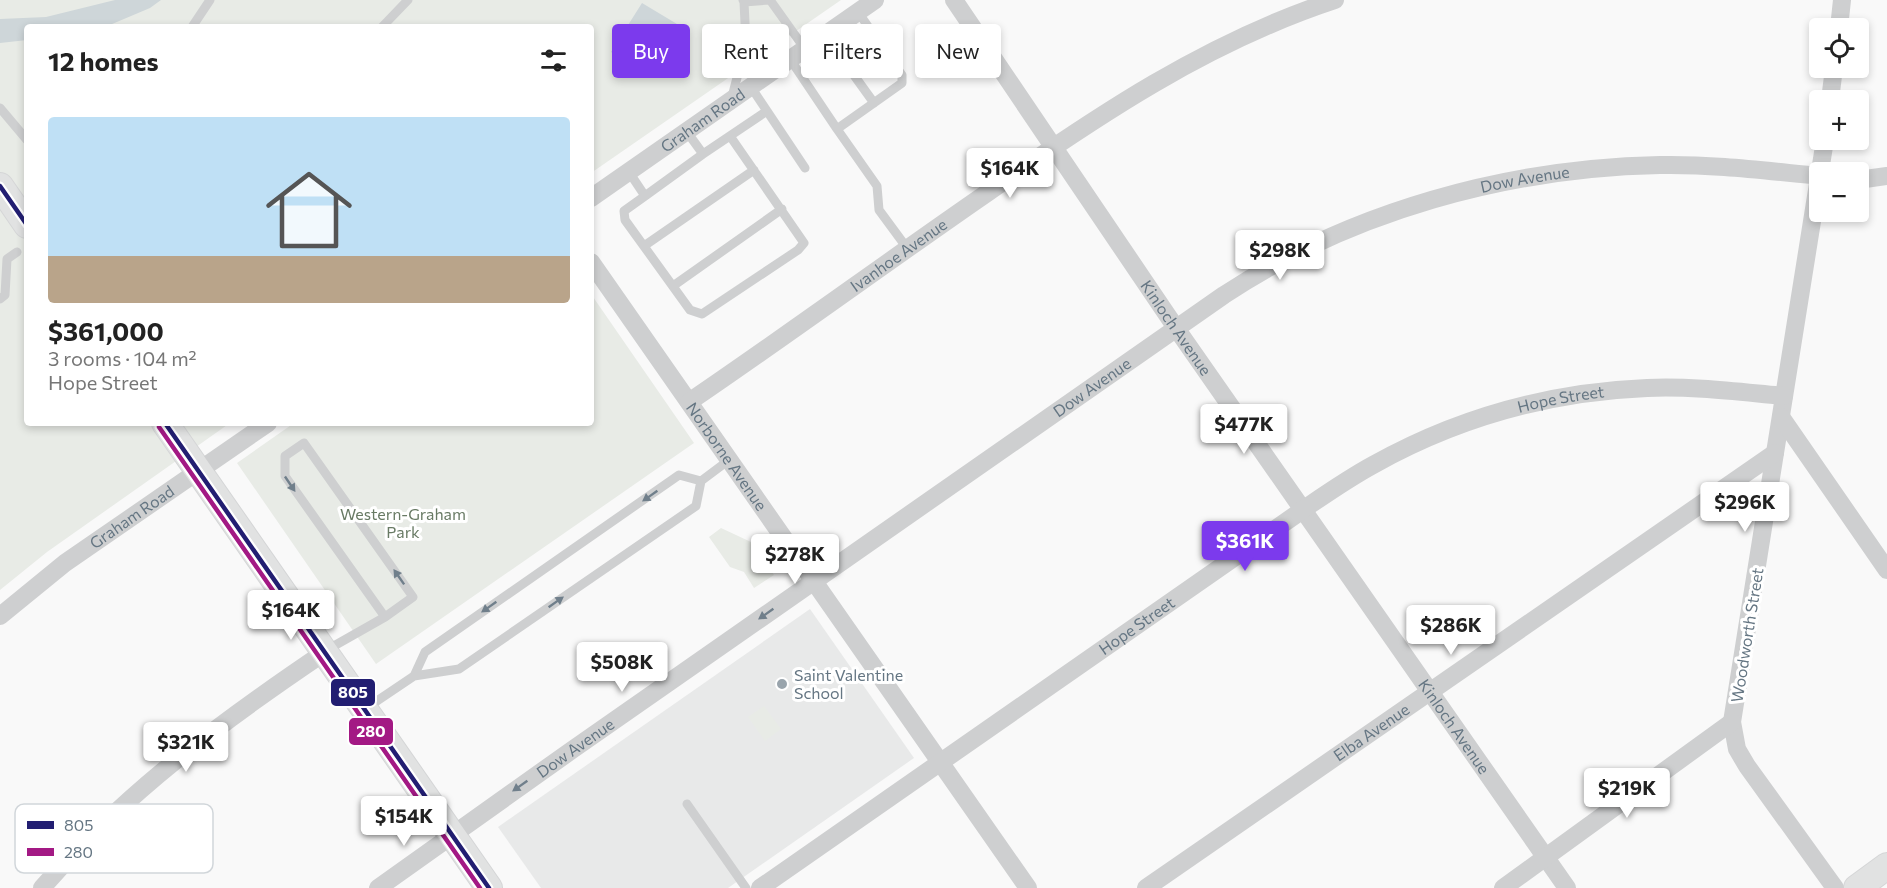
<!DOCTYPE html>
<meta charset="utf-8">
<style>
:root{--surface:#fff;--page:#f2f2f2;--text:#222;--muted:#767676;--line:#e0e0e0;--accent:#7c3aed}
body{margin:0;font-family:Commissioner,sans-serif;background:var(--page);color:var(--text);height:100vh;display:flex;flex-direction:column;font-size:22px;white-space:nowrap}
*{box-sizing:border-box;margin:0}
p{font-size:20px;color:var(--muted)}
.icon{flex:none;width:33px;height:33px;fill:none;stroke:currentColor;stroke-width:2;stroke-linecap:round;stroke-linejoin:round}
.map{position:relative;flex:1;overflow:hidden}
.drawer{position:absolute;left:24px;top:24px;width:570px;height:402px;display:flex;flex-direction:column;background:var(--surface);border-radius:6px;box-shadow:0 3px 9px #0003}
.drawer>*{flex:none}
.guide{position:absolute;left:612px;top:24px;width:570px;height:54px;display:flex;gap:12px}
.buttons{position:absolute;left:1809px;top:18px;display:grid;gap:12px}
.buttons a{display:grid;place-items:center;width:60px;height:60px;border-radius:6px;background:var(--surface);box-shadow:0 3px 9px #0003;font-size:30px}
.price{position:absolute;translate:-50% -51px;padding:0 14px;border-radius:6px;background:#fff;color:#222;font-size:20px;line-height:39px;filter:drop-shadow(0 2px 3px #0008)}
.price::after{content:'';position:absolute;left:50%;top:36px;width:18px;height:14px;margin-left:-9px;background:inherit;clip-path:polygon(0 0,100% 0,50% 100%)}
.price.current{background:var(--accent);color:#fff}
ul{padding:0;list-style:none}
li{display:grid;align-content:center;gap:12px;height:318px;padding:0 24px}
li+li{border-top:2px solid var(--line)}
li span{display:grid;place-items:center;height:186px;border-radius:6px;color:#555}
li>.icon{margin-inline-start:auto}
span .icon{width:108px;height:108px;fill:#fffc;stroke-width:1}
li b{font-size:26px}
h2{display:flex;justify-content:space-between;align-items:center;height:72px;padding:0 24px;font-size:26px}
.tag{padding:0 21px;border-radius:6px;background:var(--surface);box-shadow:0 3px 9px #0003;font-size:21px;line-height:54px}
.tag.current{background:var(--accent);color:#fff}
.map>svg:first-child{display:block}
.built{fill:#e8e9e9}
.green{fill:#e8ebe6}
.water{fill:#ced6d9}
.lines{fill:none;stroke-linecap:round;stroke-linejoin:round}
.secondary-casing{stroke:#d5d6d7;stroke-width:28}
.lane{stroke:#cecfd0;stroke-width:9}
.street{stroke:#cecfd0;stroke-width:18}
.secondary{stroke:#e1e2e2;stroke-width:26}
.bus-1-casing{stroke:#fff;stroke-width:9}
.bus-2-casing{stroke:#fff;stroke-width:9}
.bus-1{stroke:#221e72;stroke-width:4.5}
.bus-2{stroke:#a31984;stroke-width:4.5}
.oneway{fill:#707f8b}
.poi-dot{fill:#99a4ac;stroke:#fff;stroke-width:2}
.labels{text-anchor:middle;stroke-width:6;stroke-linejoin:round;paint-order:stroke}
.street-label{font-size:16px;fill:#657683;stroke:#fff}
.park-label{font-size:16px;fill:#687a64;stroke:#fff}
.poi-label{font-size:16px;fill:#657683;stroke:#fff;text-anchor:start}
.key{fill:#fff;stroke:#d1d6da;stroke-width:1.5}
.key-label{font-size:16px;fill:#657683}
.line-badge{stroke:#fff;stroke-width:2}
.badge-label{font-size:16px;text-anchor:middle;font-weight:bold;fill:#fff}
</style>
<div class="map">
<svg width="1887" height="888" viewBox="0 0 1887 888">
<rect width="100%" height="100%" fill="#f9f9f9"/>
<path class="built" d="M810 609 914 758 728 888H541L498 827Z"/>
<path class="green" d="M0 0H841L591 173V27H27V423H230L47 552 0 590Z
M591 294 694 443 376 664 237 463 294 423H591Z
M721 528 751 542 774 575 754 588 744 572 730 567 709 537Z
M764 706 781 729 765 741 748 717Z"/>
<path class="water" d="M115 0H161L150 8 105 27H27V40L0 43V19L46 17Z
M642 3 677 24 666 42 657 37 638 68 611 52Z"/>
<g class="lines">
<g class="secondary-casing">
<path id="secondary" d="M0 186 27 225
M165 423 489 888
M1857 888 1887 866"/>
</g>
<path class="lane" d="M743 0 744 2 769 0
M770 0 805 49
M192 27 210 0
M382 27 408 0
M825 35 874 103
M790 59 837 129 902 83V75L858 12
M732 97 746 43 744 2
M0 108 27 140
M767 111 805 168
M837 129 877 186 879 210 907 248
M687 132 703 154 767 111 751 87
M629 172 645 196 624 211 625 220 690 310 702 314 798 250 804 243 730 136
M645 196 703 154
M644 246 754 170
M673 286 782 209
M0 299 5 295 7 259 17 252
M325 651 385 617 413 597 304 443 285 456V476L385 617
M414 676 425 652 679 475 701 481
M365 709 414 676 459 669 696 506 701 481 729 460
M687 804 746 888"/>
<g class="street">
<path id="s1" d="M954 0 1176 328 1567 888"/>
<path d="M1839 28 1842 0"/>
<path d="M1830 100 1834 68"/>
<path d="M1825 140 1732 722 1737 749 1747 766 1835 888"/>
<path d="M1858 180 1887 176"/>
<path id="s2" d="M591 198 875 0"/>
<path id="s3" d="M591 262 1028 888"/>
<path id="s4" d="M689 402C789 334 887 262 987 193 1097 116 1207 42 1335 0"/>
<path d="M1781 417 1887 570"/>
<path id="s5" d="M0 616 65 563 268 423"/>
<path d="M42 888C125 793 221 722 325 652"/>
<path id="s6" d="M378 888 572 750 1224 295C1351 211 1508 168 1660 165 1714 164 1767 171 1820 176"/>
<path id="s7" d="M760 888 1304 509C1326 494 1349 478 1373 465 1457 418 1551 392 1647 388 1693 386 1739 392 1784 396"/>
<path id="s8" d="M1146 888 1775 453"/>
<path d="M1503 888 1732 722"/>
</g>
<use href="#secondary" class="secondary"/>
<g class="bus-1-casing">
<path id="bus-1" d="M0 186 27 225
M165 423 489 888"/>
</g>
<g class="bus-2-casing">
<path id="bus-2" d="M159 427 480 888"/>
</g>
<use href="#bus-1" class="bus-1"/>
<use href="#bus-2" class="bus-2"/>
</g>
<defs><path id="oneway-solid" d="M-6-.8H1V-3.2L6.5 0L1 3.2V.8H-6Z" transform="scale(1.5)"/></defs>
<g class="oneway">
<use href="#oneway-solid" transform="translate(290 484) rotate(56)"/>
<use href="#oneway-solid" transform="translate(650 496) rotate(145)"/>
<use href="#oneway-solid" transform="translate(399 577) rotate(-125)"/>
<use href="#oneway-solid" transform="translate(556 602) rotate(-35)"/>
<use href="#oneway-solid" transform="translate(489 607) rotate(145)"/>
<use href="#oneway-solid" transform="translate(766 614) rotate(145)"/>
<use href="#oneway-solid" transform="translate(520 786) rotate(145)"/>
</g>
<circle class="poi-dot" cx="782" cy="684" r="6"/>
<g class="labels">
<g class="street-label">
<text dy="6" stroke="none"><textPath href="#s2" startOffset="136">Graham Road</textPath></text>
<text dy="6" stroke="none"><textPath href="#s6" startOffset="1358">Dow Avenue</textPath></text>
<text dy="6" stroke="none"><textPath href="#s4" startOffset="256">Ivanhoe Avenue</textPath></text>
<text dy="6" stroke="none"><textPath href="#s1" startOffset="396">Kinloch Avenue</textPath></text>
<text dy="6" stroke="none"><textPath href="#s6" startOffset="872">Dow Avenue</textPath></text>
<text dy="6" stroke="none"><textPath href="#s7" startOffset="945">Hope Street</textPath></text>
<text dy="6" stroke="none"><textPath href="#s3" startOffset="237">Norborne Avenue</textPath></text>
<text dy="6" stroke="none"><textPath href="#s5" startOffset="165">Graham Road</textPath></text>
<text dy="6" stroke="none"><textPath href="#s7" startOffset="459">Hope Street</textPath></text>
<text transform="translate(1747 635) rotate(-81)" y="6">Woodworth Street</text>
<text dy="6" stroke="none"><textPath href="#s1" startOffset="882">Kinloch Avenue</textPath></text>
<text dy="6" stroke="none"><textPath href="#s8" startOffset="274">Elba Avenue</textPath></text>
<text dy="6" stroke="none"><textPath href="#s6" startOffset="242">Dow Avenue</textPath></text>
</g>
<g class="park-label">
<text x="403" y="520">Western-Graham<tspan x="403" dy="18">Park</tspan></text>
</g>
<g class="poi-label">
<text x="794" y="681">Saint Valentine<tspan x="794" dy="18">School</tspan></text>
</g>
</g>
<rect x="15" y="804" width="198" height="69" rx="9" class="key"/>
<rect x="27" y="821" width="27" height="8" fill="#221e72"/>
<rect x="27" y="848" width="27" height="8" fill="#a31984"/>
<g class="key-label">
<text x="64" y="831">805</text>
<text x="64" y="858">280</text>
</g>
<g class="line-badge">
<rect x="330" y="678" width="46" height="29" rx="6" fill="#221e72"/>
<rect x="348" y="717" width="46" height="29" rx="6" fill="#a31984"/>
</g>
<g class="badge-label">
<text x="353" y="698">805</text>
<text x="371" y="737">280</text>
</g>
</svg>
<div class="buttons">
<a><svg class="icon" aria-label="locate" viewBox="0 0 24 24"><circle cx="12" cy="12" r="6"/><path d="M12 2v4M12 18v4M2 12h4M18 12h4"/></svg></a>
<a>+</a>
<a>−</a>
</div>
<b class="price" style="left:1010px;top:199px">$164K</b>
<b class="price" style="left:1280px;top:281px">$298K</b>
<b class="price" style="left:1244px;top:455px">$477K</b>
<b class="price" style="left:1745px;top:533px">$296K</b>
<b class="price current" style="left:1245px;top:572px">$361K</b>
<b class="price" style="left:795px;top:585px">$278K</b>
<b class="price" style="left:291px;top:641px">$164K</b>
<b class="price" style="left:1451px;top:656px">$286K</b>
<b class="price" style="left:622px;top:693px">$508K</b>
<b class="price" style="left:186px;top:773px">$321K</b>
<b class="price" style="left:1627px;top:819px">$219K</b>
<b class="price" style="left:404px;top:847px">$154K</b>
<div class="guide">
<a class="tag current">Buy</a>
<a class="tag">Rent</a>
<a class="tag">Filters</a>
<a class="tag">New</a>
</div>
<section class="drawer">
<h2>12 homes<svg class="icon" aria-label="filters" viewBox="0 0 24 24"><path d="M4 7h16M4 17h16"/><circle cx="9" cy="7" r="2"/><circle cx="15" cy="17" r="2"/></svg></h2>
<ul>
<li><span style="background:linear-gradient(#bfe0f5 75%,#b9a48a 0)"><svg class="icon" aria-label="home" viewBox="0 0 24 24"><path d="M3 11l9-7 9 7M6 9v11h12V9"/></svg></span><div><b>$361,000</b><p>3 rooms · 104 m²</p><p>Hope Street</p></div></li>
</ul>
</section>
</div>
